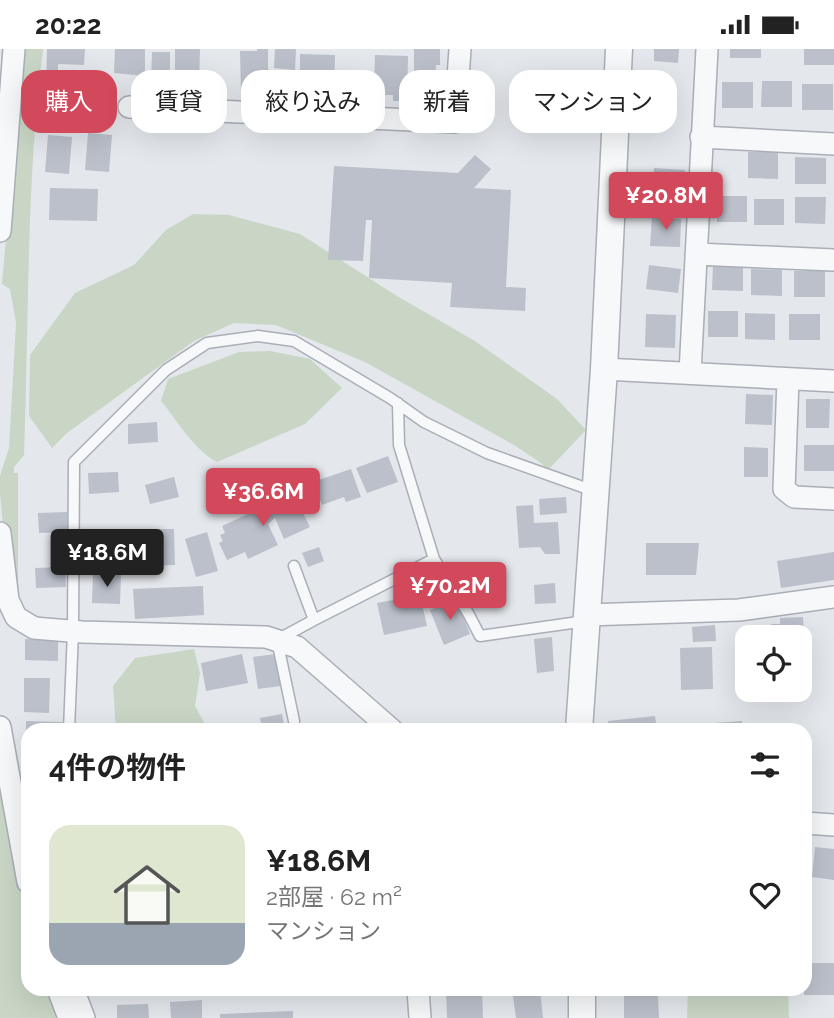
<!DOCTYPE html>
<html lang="ja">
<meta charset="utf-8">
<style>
:root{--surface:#fff;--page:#f2f2f2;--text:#222;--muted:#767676;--accent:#d1495b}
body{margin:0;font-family:Raleway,"Noto Sans JP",sans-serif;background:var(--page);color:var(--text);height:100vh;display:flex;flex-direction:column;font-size:26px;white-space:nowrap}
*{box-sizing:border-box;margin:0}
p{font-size:23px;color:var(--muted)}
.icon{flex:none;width:38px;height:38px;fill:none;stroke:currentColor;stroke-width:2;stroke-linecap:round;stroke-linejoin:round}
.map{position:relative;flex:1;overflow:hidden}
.drawer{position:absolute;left:21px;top:674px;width:791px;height:273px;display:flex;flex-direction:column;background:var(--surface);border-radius:21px;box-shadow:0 7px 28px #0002}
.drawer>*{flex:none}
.banner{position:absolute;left:21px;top:21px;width:793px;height:63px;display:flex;gap:14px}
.tools{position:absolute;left:735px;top:576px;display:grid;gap:14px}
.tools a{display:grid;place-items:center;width:77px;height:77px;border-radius:14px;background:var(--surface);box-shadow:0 7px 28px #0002;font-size:35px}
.price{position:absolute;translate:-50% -60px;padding:0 16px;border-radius:7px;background:var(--accent);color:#fff;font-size:23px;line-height:46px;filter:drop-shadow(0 2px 4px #0008)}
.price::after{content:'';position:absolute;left:50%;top:42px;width:21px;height:16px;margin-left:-10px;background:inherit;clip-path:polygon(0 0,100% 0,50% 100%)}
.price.on{background:#222;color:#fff}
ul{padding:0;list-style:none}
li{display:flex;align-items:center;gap:21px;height:175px;padding:0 28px}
li span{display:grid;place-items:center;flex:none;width:196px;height:140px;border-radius:21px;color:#555}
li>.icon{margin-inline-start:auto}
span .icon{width:84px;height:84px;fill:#fffc;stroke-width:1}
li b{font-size:30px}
h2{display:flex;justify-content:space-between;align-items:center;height:84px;padding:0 28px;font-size:30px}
.pill{padding:0 24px;border-radius:21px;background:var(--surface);box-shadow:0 7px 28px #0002;font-size:24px;line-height:63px}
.pill.on{background:var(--accent);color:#fff}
.status{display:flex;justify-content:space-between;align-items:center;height:49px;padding:0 35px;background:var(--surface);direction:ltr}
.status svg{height:19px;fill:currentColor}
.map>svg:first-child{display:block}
.green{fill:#c9d6c5}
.building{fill:#bbc0ca}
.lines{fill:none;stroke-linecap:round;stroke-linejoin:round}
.service-casing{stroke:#a9aeb7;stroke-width:13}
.minor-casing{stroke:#a9aeb7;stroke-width:24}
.tertiary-casing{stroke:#a9aeb7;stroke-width:29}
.service{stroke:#f7f8fa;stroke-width:10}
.minor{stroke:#f7f8fa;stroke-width:21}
.tertiary{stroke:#f7f8fa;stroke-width:26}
</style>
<div class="status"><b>20:22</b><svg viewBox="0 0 49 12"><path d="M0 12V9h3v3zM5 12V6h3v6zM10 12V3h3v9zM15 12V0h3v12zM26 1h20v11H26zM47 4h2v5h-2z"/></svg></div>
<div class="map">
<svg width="834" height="969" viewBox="0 0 834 969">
<rect width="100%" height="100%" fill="#e4e7ec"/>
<path class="green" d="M23 0H43C26 134 29 271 24 406L14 418V424H18V556L8 526 0 445V427L9 399 16 274 10 240 2 235Z
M193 165 229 166 300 185 397 247 475 292 557 350 586 381 548 421 541 414 514 396 365 313 276 276 234 274 194 292 67 384 52 399 29 367 30 306 75 244 134 216 166 181Z
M270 302 310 310 342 339 305 375 217 413C193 400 178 372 161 352L168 330 239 303Z
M194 600 200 624 195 657 208 681H116L113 637 135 609Z
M0 723 28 866V940H45L58 969H0Z
M688 940H788L789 969H687Z"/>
<path class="building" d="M47 0H85L84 16 58 15 57 43 46 42Z
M115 0H145V27L114 24Z
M175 0H200L199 36 175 35Z
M257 0H268V40H255V44H241L240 2H257Z
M275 0H296L295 21 274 19Z
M414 0H440V16H436L435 34 414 33Z
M654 0H679L678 14 654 12Z
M730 0H761V9H730Z
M804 0H834V16H804Z
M152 3H170V30L151 32Z
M300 5 335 6 334 41 300 40Z
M375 6 408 7 407 52H393V46H384V39H374Z
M274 23 295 24 294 51 273 50Z
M762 32H792V58H761Z
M538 33 559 35 557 58 536 57Z
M722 33H753V59H722Z
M802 35H833V61H802Z
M88 84 112 86 109 123 85 121Z
M48 86 72 88 69 125 45 123Z
M748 103H778V130L748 129Z
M475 106 491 120 474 139 511 141 506 238 526 239 525 262 450 258 452 234 369 229 372 171H366L363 212 328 211 334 117 458 124Z
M795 108 826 109V135H795Z
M654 119 685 121 683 153 652 151Z
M50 139 98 140 97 172 49 171Z
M717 147H747V173H717Z
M795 148H826L825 175 795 174Z
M754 150H784V176H754Z
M652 168 681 170 680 198 650 197Z
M713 215H743V242L712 241Z
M649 216 681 220 678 244 646 240Z
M751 220 782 221V247L751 246Z
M794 222H825V248H794Z
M708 262H738V288H708Z
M745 264 775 265V291L745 290Z
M646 265 676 266 675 299 645 298Z
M789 265H820V291H789Z
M746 345 773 346 772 376 745 375Z
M806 350H830L829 379H806Z
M157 373 158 393 128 395V375Z
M804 396H834V422H804Z
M744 398 768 399V428H744Z
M388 407 398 433 367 444 356 419Z
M351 420 361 448 346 453 344 448 322 456 313 433Z
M118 423 119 443 89 445 88 424Z
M174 428 179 448 150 455 145 436Z
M293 444 310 478 284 490 275 469 268 475 278 496 248 510 245 503 227 511 219 494 223 492 220 486 225 484 222 477Z
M566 448 567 464 540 466 539 450Z
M533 456 534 474 558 473 560 505H545L540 498 519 499 516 457Z
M67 463 68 483 39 484 38 464Z
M127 480H174L175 516 127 517Z
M207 483 218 522 196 528 185 490Z
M646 494H699L696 526H646Z
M319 498 324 512 308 518 302 504Z
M834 503V531L781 539 777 512Z
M65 518 66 538 36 539 35 519Z
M93 524 121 525 120 555 92 554Z
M555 534 556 554 535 555 534 536Z
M203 537 204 566 135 570 133 540Z
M420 546 427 577 384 586 377 554Z
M456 550 470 585 444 596 430 561Z
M803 568 807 631H800V588H771V575H780V569Z
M715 576 716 592 693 593 692 578Z
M552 588 554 622 537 624 534 590Z
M25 590 58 592V612L25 611Z
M712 598 713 640 681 641 680 599Z
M242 605 248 634 206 642 201 614Z
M276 605 281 637 258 640 253 608Z
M24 629H50L49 664 24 663Z
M282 665 285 681H262L260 669Z
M655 667 657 681H609L608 672Z
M26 672 62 673 63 681H26Z
M742 672 743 681H714L713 674Z
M108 674V681H79V675Z
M815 798 834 800V831L812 828Z
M805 914H834V946H804Z
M446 940H482L483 969H447Z
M512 940H540L543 969H516Z
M624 946H658L659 969H624Z
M202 951V969H171L170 953Z
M148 955 149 969H117V956Z
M293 962V969H220V965Z"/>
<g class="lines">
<g class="service-casing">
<path id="service" d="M398 354 399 396 434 510
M294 517 314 571 434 510 468 564 480 587 586 572
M294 672 277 591 314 571
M69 681 73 582 74 413 166 321 207 294 258 287 294 292 390 349 424 373 487 404 594 442"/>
</g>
<g class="minor-casing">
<path id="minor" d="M129 58 455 73 460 0
M701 88 834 95
M0 182 14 0
M696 205 834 211
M604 320 834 332
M690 324 707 0
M788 330 784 440 794 448 834 450
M0 484 8 551 16 568 34 579 82 583 266 588 297 598 392 681
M586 566 739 561 834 548
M0 678 28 833
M805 774 834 776
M58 940 69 969
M73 940 84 969
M418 940 420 969"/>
</g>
<g class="tertiary-casing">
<path id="tertiary" d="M579 681 604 320 619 0
M582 940V969"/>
</g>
<use href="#service" class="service"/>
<use href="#minor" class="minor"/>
<use href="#tertiary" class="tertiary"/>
</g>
</svg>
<div class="tools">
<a><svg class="icon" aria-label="locate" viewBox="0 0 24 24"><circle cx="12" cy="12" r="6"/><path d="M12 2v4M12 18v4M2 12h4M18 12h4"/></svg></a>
</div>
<b class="price" style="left:666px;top:183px">¥20.8M</b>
<b class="price" style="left:263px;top:479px">¥36.6M</b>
<b class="price on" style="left:107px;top:540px">¥18.6M</b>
<b class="price" style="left:450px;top:573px">¥70.2M</b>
<div class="banner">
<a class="pill on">購入</a>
<a class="pill">賃貸</a>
<a class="pill">絞り込み</a>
<a class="pill">新着</a>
<a class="pill">マンション</a>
</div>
<section class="drawer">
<h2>4件の物件<svg class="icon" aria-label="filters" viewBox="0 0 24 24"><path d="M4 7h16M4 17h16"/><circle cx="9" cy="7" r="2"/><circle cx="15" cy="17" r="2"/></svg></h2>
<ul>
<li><span style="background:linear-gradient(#dfe7d0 70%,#9aa5b1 0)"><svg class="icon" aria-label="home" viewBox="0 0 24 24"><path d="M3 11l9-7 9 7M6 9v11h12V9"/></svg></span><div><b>¥18.6M</b><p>2部屋 · 62 m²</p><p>マンション</p></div><svg class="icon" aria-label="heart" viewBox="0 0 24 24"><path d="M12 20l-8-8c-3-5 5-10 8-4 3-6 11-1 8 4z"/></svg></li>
</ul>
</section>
</div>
